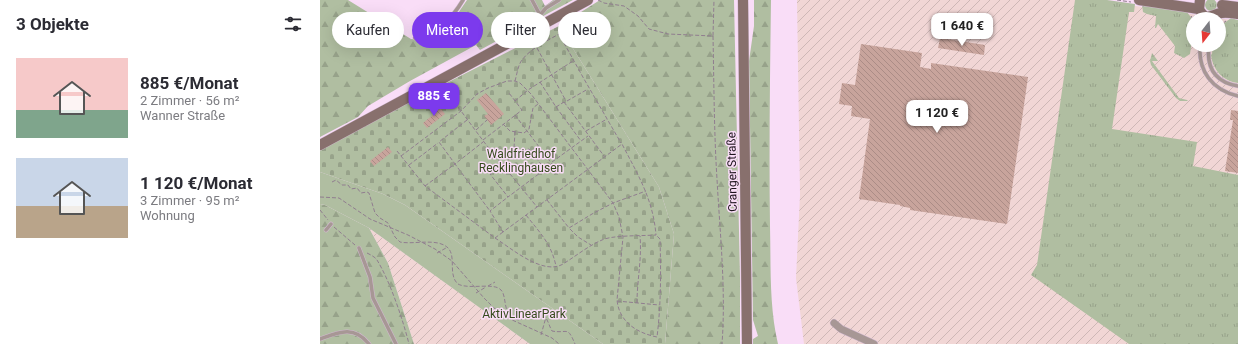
<!DOCTYPE html>
<html lang="de">
<meta charset="utf-8">
<style>
:root{--surface:#fff;--page:#f2f2f3;--text:#2b2b33;--muted:#7c7c81;--accent:#7c3aed}
body{margin:0;font-family:Roboto,sans-serif;background:var(--page);color:var(--text);height:100vh;display:flex;flex-direction:column;font-size:15px;white-space:nowrap}
*{box-sizing:border-box;margin:0}
p{font-size:13px;color:var(--muted)}
.icon{flex:none;width:22px;height:22px;fill:none;stroke:currentColor;stroke-width:2;stroke-linecap:round;stroke-linejoin:round}
.map{position:relative;flex:1;overflow:hidden}
.details{display:flex;flex-direction:column;background:var(--surface);width:320px}
.details>*{flex:none}
.hud{position:absolute;left:12px;top:12px;width:380px;height:36px;display:flex;gap:8px}
.needle{width:26px;rotate:197deg}
.controls{position:absolute;left:866px;top:12px;display:grid;gap:8px}
.controls a{display:grid;place-items:center;width:40px;height:40px;border-radius:50%;background:var(--surface);box-shadow:0 4px 16px #0002;font-size:20px}
.price{position:absolute;translate:-50% -34px;padding:0 9px;border-radius:8px;background:#fff;color:#222;font-size:13px;line-height:26px;filter:drop-shadow(0 1px 2px #0008)}
.price::after{content:'';position:absolute;left:50%;top:24px;width:12px;height:9px;margin-left:-6px;background:inherit;clip-path:polygon(0 0,100% 0,50% 100%)}
.price.active{background:var(--accent);color:#fff}
ul{padding:0;list-style:none}
li{display:flex;align-items:center;gap:12px;height:100px;padding:0 16px}
li span{display:grid;place-items:center;flex:none;width:112px;height:80px;border-radius:0px;color:#555}
li>.icon{margin-inline-start:auto}
span .icon{width:48px;height:48px;fill:#fffc;stroke-width:1}
li b{font-size:17px}
h2{display:flex;justify-content:space-between;align-items:center;height:48px;padding:0 16px;font-size:17px}
.pill{padding:0 14px;border-radius:18px;background:var(--surface);box-shadow:0 4px 16px #0002;font-size:14px;line-height:36px}
.pill.active{background:var(--accent);color:#fff}
main{display:flex;flex:1;min-height:0}
.map>svg:first-child{display:block}
.industrial{fill:url(#industrial-furrows);fill-rule:evenodd}
.grass{fill:url(#grass-tufts)}
.forest{fill:url(#forest-firs)}
.cemetery{fill:url(#cemetery-stones)}
.green{fill:#b0bea1}
.building{fill:url(#building-back-hatch)}
.lines{fill:none;stroke-linecap:round;stroke-linejoin:round}
.lane-casing{stroke:#d1b9d0;stroke-width:4.5}
.street-casing{stroke:#d1b9d0;stroke-width:8}
.secondary-casing{stroke:#d1b9d0;stroke-width:11}
.path{stroke:#907d8f;stroke-width:1;stroke-dasharray:4 2;stroke-linecap:butt}
.lane{stroke:#a79795;stroke-width:3.5}
.street{stroke:#a79795;stroke-width:7}
.secondary{stroke:#88706d;stroke-width:10}
.labels{text-anchor:middle;stroke-width:3;stroke-linejoin:round;paint-order:stroke}
.park-label{font-size:12px;fill:#364b1d;stroke:#f9ddf7}
.street-label{font-size:12px;fill:#1d131c;stroke:#f9ddf7}
</style>
<main>
<section class="details">
<h2>3 Objekte<svg class="icon" aria-label="filters" viewBox="0 0 24 24"><path d="M4 7h16M4 17h16"/><circle cx="9" cy="7" r="2"/><circle cx="15" cy="17" r="2"/></svg></h2>
<ul>
<li><span style="background:linear-gradient(#f6c9c9 65%,#7fa58c 0)"><svg class="icon" aria-label="home" viewBox="0 0 24 24"><path d="M3 11l9-7 9 7M6 9v11h12V9"/></svg></span><div><b>885 €/Monat</b><p>2 Zimmer · 56 m²</p><p>Wanner Straße</p></div></li>
<li><span style="background:linear-gradient(#c9d6e8 60%,#b9a48a 0)"><svg class="icon" aria-label="home" viewBox="0 0 24 24"><path d="M3 11l9-7 9 7M6 9v11h12V9"/></svg></span><div><b>1 120 €/Monat</b><p>3 Zimmer · 95 m²</p><p>Wohnung</p></div></li>
</ul>
</section>
<div class="map">
<svg width="918" height="344" viewBox="0 0 918 344">
<defs>
<pattern id="industrial-furrows" width="10" height="10" patternUnits="userSpaceOnUse"><rect width="10" height="10" fill="#f1d6d5"/><path d="M-1 1l2-2M0 10L10 0M9 11l2-2" fill="none" stroke="#ceb7b6"/></pattern>
<pattern id="grass-tufts" width="24" height="20" patternUnits="userSpaceOnUse"><rect width="24" height="20" fill="#b0bea1"/><path d="M3 7l-1-3M5 7V3M7 7l1-3M15 17l-1-3M17 17v-4M19 17l1-3" fill="none" stroke="#97a28a"/></pattern>
<pattern id="forest-firs" width="22" height="20" patternUnits="userSpaceOnUse"><rect width="22" height="20" fill="#b0bea1"/><path d="M5 1l3.5 6h-7zM16 11l3.5 6h-7z" fill="#97a28a"/></pattern>
<pattern id="cemetery-stones" width="16" height="16" patternUnits="userSpaceOnUse"><rect width="16" height="16" fill="#b0bea1"/><path d="M2 7V4a2 2 0 0 1 4 0v3zM10 15v-3a2 2 0 0 1 4 0v3z" fill="#97a28a"/></pattern>
<pattern id="building-back-hatch" width="6" height="6" patternUnits="userSpaceOnUse"><rect width="6" height="6" fill="#c8a49c"/><path d="M-1 5l2 2M0 0l6 6M5-1l2 2" fill="none" stroke="#ab8c86"/></pattern>
</defs>
<rect width="100%" height="100%" fill="#f9ddf7"/>
<path class="industrial" d="M477 0H775L918 21V344H484L476 278 480 195ZM873 19H899V45H873Z
M49 228 155 304 210 344H94L68 263Z"/>
<path class="grass" d="M885 5a6 6 0 1 1 12 0a6 6 0 1 1-12 0Z
M755 0H787L815 4 814 12H809L792 129 877 142 873 166 918 175V344H809L711 275 717 265Z
M822 5 867 12 873 20V33L870 54 864 58 854 53 855 46 838 24 836 28H835L836 16 827 14 823 12Z
M911 18 918 20V83C903 81 893 71 891 55L892 54 893 45H899V27Z
M832 53 838 61H832L859 98 867 100 868 101H860L856 98 831 65 830 61Z"/>
<path class="forest" d="M0 0H28L91 39 99 40 132 22 147 0H222L225 6 233 0H253L160 50 156 45 90 81 48 106 38 117 0 137Z
M280 0H414L420 277V344H345L354 234 339 187 239 26Z
M434 0H451C450 75 449 150 450 226 451 265 449 306 458 344H433V339L438 336 433 320 429 61 434 26Z
M0 204 5 205 49 228 68 263 94 344H0Z"/>
<path class="cemetery" d="M239 26 339 187 354 234 345 344H283L85 205 63 194 0 172V149L85 104Z"/>
<path class="green" d="M0 172 63 194 85 205 283 344H210L49 228 5 205 0 204Z"/>
<path class="building" d="M620 38 665 45 664 55 618 48Z
M541 44 602 53 600 67 611 69V63L708 77 687 224 590 210V208L580 206V205L539 199 550 119 531 116 532 106 519 104 522 83 535 85Z
M166 93 184 114 171 125 164 116 168 114 157 100Z
M119 106 125 114 107 128 103 123 114 114 112 111Z
M911 110 918 111V173L905 171 913 120H910Z
M68 147 72 152 54 166 50 161Z"/>
<g class="lines">
<g class="lane-casing">
<path id="lane" d="M212 0 220 15
M224 22 220 15 226 8 239 0
M95 38C120 26 128 25 143 0
M880 45C878 71 892 90 918 96
M889 45C886 68 895 82 918 86
M6 230 11 224
M39 248 50 277 53 298 76 344
M0 339C19 332 34 325 49 344"/>
</g>
<g class="street-casing">
<path id="street" d="M514 323 521 329 554 344"/>
</g>
<g class="secondary-casing">
<path id="secondary" d="M423 0 427 344
M819 0 879 9
M880 0 879 9C886 22 891 15 901 13 907 12 912 13 918 14
M902 5 918 7
M0 145 268 0"/>
</g>
<path class="path" d="M278 0 284 3 304 6 318 16 329 29 348 34 393 36 394 0
M797 0 811 2
M871 16 873 19
M899 26 906 21
M393 36C394 84 394 132 397 179 400 234 406 290 402 344
M217 48 246 101
M195 81C197 74 198 65 202 60 211 48 227 41 239 34L264 79 301 143
M220 82 236 107 261 141
M124 88 164 142 217 207 183 232 170 211 188 197
M195 101 208 90 253 61
M247 101 268 89
M244 102 284 156
M236 107 244 102
M195 115 232 164 188 197 170 174 197 153 194 148 195 132
M147 120 119 142 135 164 163 142
M183 124 190 131 204 133 209 129 213 108 218 104
M156 130 167 120
M266 131 287 119
M163 140 202 110 189 93
M77 151 105 186 175 238 183 232
M196 152 209 149 224 168
M81 156 141 111 157 94 168 88 187 81H195L200 83 211 94 293 203 299 217 303 237 297 300C299 322 317 333 337 337 341 305 341 272 340 239L336 235
M232 162 268 136
M89 165 118 143
M12 182 16 180 22 185H28L31 189 37 188 41 193 47 192 49 193 55 213 60 218 68 223 75 237 80 242C94 245 119 237 129 249 136 259 128 275 138 284 149 290 174 282 181 290 188 297 181 319 200 320L215 312C228 314 227 322 232 331 248 334 247 325 255 344
M105 186 135 164 170 211
M0 197 19 198 50 219 88 235 115 249 132 261 164 298 174 308 190 319 232 338 239 344
M227 200 249 228 272 214 293 203 326 191
M0 210 8 220
M206 215C220 233 231 243 236 266
M14 227 35 245
M250 229 258 237 271 245
M175 238C191 248 223 276 243 264 256 256 268 246 282 240 292 235 323 236 336 235 333 199 318 175 302 144L217 207
M47 253C51 255 55 257 57 260 70 281 83 320 89 344
M117 253 126 248
M168 286 175 282
M156 293 166 287
M297 301 339 305
M317 303C317 280 322 259 320 236
M221 335 226 317"/>
<use href="#lane" class="lane"/>
<use href="#street" class="street"/>
<use href="#secondary" class="secondary"/>
</g>
<g class="labels">
<g class="park-label">
<text x="201" y="158">Waldfriedhof<tspan x="201" dy="14">Recklinghausen</tspan></text>
<text x="204" y="318">AktivLinearPark</text>
</g>
<g class="street-label">
<text transform="translate(412 172) rotate(-91)" y="4">Cranger Straße</text>
</g>
</g>
</svg>
<div class="controls">
<a><svg class="needle" viewBox="-14 -14 28 28"><path d="M0-13l5 13h-10z" fill="#e53935"/><path d="M0 13l5-13h-10z" fill="#7c7c81"/></svg></a>
</div>
<b class="price" style="left:642px;top:47px">1 640 €</b>
<b class="price active" style="left:114px;top:117px">885 €</b>
<b class="price" style="left:617px;top:134px">1 120 €</b>
<div class="hud">
<a class="pill">Kaufen</a>
<a class="pill active">Mieten</a>
<a class="pill">Filter</a>
<a class="pill">Neu</a>
</div>
</div>
</main>
